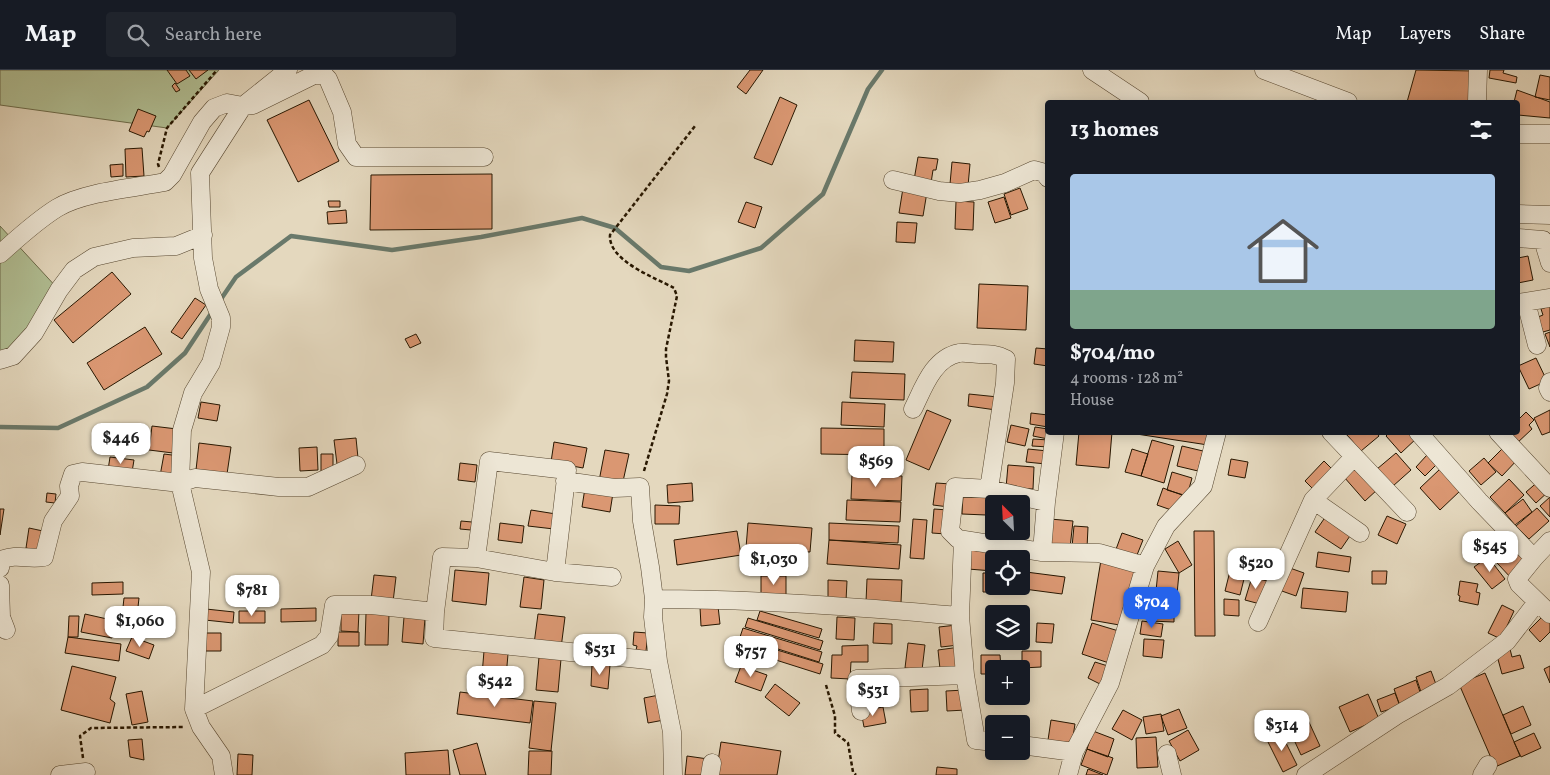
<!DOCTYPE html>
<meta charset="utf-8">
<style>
:root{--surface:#171b24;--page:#20242c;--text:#f1f3f6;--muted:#9ea1a6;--line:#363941;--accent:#2563eb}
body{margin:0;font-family:Vollkorn,serif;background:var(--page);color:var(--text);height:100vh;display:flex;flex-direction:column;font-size:19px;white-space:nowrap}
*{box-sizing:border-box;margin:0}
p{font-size:16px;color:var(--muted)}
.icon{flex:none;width:28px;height:28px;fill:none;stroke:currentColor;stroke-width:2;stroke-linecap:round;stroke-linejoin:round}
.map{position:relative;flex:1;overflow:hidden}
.details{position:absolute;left:1045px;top:30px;width:475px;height:335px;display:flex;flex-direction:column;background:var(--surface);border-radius:5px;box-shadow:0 2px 12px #0003}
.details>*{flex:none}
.needle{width:32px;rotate:336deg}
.fabs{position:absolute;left:985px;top:425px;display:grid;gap:10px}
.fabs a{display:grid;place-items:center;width:45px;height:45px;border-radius:5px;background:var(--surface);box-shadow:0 2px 12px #0003;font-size:25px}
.price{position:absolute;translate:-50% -42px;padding:0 11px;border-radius:10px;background:#fff;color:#222;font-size:16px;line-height:32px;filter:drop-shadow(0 1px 2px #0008)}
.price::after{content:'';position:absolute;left:50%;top:30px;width:15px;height:11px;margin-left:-8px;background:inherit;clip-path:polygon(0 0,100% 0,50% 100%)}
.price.active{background:var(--accent);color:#fff}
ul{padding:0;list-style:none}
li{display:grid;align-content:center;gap:10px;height:265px;padding:0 25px}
li span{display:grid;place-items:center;height:155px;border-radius:5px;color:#555}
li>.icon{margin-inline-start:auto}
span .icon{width:90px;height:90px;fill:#fffc;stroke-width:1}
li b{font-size:21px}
h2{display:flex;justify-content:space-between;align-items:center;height:60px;padding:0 25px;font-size:21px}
header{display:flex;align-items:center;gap:30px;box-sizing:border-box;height:70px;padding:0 25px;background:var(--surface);border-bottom:1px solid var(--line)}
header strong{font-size:24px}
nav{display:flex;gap:28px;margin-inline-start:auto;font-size:18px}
.search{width:350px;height:45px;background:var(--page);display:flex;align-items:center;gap:12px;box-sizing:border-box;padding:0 18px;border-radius:5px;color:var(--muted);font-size:19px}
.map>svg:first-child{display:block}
.green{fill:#b1bf94;stroke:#6c6b4a}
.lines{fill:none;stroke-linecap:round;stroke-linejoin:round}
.stream{stroke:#69796b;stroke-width:4.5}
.building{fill:#da9772;stroke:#281701}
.minor-casing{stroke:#574730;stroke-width:19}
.path{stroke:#281701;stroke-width:2.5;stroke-dasharray:4 2.5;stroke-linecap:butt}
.minor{stroke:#ede6d5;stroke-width:18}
</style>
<header>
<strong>Map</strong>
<div class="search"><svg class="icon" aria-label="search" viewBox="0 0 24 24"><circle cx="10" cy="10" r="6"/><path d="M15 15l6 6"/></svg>Search here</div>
<nav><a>Map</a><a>Layers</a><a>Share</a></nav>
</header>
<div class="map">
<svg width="1550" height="705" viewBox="0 0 1550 705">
<rect width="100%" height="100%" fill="#e4d8be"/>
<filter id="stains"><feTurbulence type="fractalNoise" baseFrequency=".004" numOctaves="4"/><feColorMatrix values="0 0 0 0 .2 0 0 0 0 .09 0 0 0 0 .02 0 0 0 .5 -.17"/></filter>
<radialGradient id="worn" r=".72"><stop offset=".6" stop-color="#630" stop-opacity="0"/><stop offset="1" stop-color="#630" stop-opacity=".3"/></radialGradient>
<path class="green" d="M0 0H219L167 58 0 35Z
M0 156 59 220 0 290Z"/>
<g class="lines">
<path class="stream" d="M219 232 236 207 291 166 392 180 481 167 582 148 615 158 661 197 689 201 761 178 823 124 868 19 882 0
M0 357 58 358 147 317 185 283 212 242"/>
</g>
<path class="building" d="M167 0H186L190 6 177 14Z
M189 0H208L196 9Z
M750 0H763L746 24 737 17Z
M1416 0 1474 1 1473 32H1407Z
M1490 0H1504L1503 3 1517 7 1516 13 1489 8Z
M1540 5 1550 7V30L1535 27Z
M175 13 180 20 176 22 172 16Z
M1517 20 1550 32V48L1518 45V32H1514Z
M780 27 797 35 772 95 754 88Z
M309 30 339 91 298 112 267 50Z
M138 39 156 46 149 62 147 61 144 67 129 61Z
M142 78 144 106 126 107 125 79Z
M918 87 938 89 936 100H933L931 113 914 110Z
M952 92 970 94 968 116 950 114Z
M123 94V106L111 107 110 95Z
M492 104V159L370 160 371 105Z
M903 118 927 122 923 146 899 143Z
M1020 118 1028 139 1011 145 1004 124Z
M1004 127 1011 148 995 153 988 132Z
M328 131H340V137H329Z
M956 131 974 132 973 160 955 159Z
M746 132 762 137 755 158 738 152Z
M346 140 347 153 328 154 327 142Z
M897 152 917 153 915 173 896 172Z
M1528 186 1533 210 1518 213V188Z
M112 202 131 224 73 273 54 250Z
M979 214 1028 216 1026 260 977 258Z
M195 228 206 235 182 269 171 262Z
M1550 236V260L1543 262 1538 247 1543 245 1541 239Z
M145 257 162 284 104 320 87 293Z
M1550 262V277L1545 264Z
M416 264 421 273 410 278 405 269Z
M855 270 894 272 893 292 854 291Z
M1036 278 1048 279V296L1034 294Z
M1536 288 1547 311 1529 319 1518 296Z
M852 302 905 304 904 330 850 328Z
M969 324 998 327 996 340 968 336Z
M201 332 220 335 217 351 198 348Z
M842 332 885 334 884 357 841 355Z
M927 340 951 350 929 400 906 390Z
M1550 340V362L1542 365 1534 348Z
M1526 342 1534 350 1529 355 1532 359 1516 374 1505 362H1518V350Z
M1031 343 1048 345V357L1030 354Z
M1011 355 1029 359 1025 376 1007 372Z
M152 356 177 359 173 383 149 380Z
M1035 357 1048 359V369L1033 366Z
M821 358 884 359V385L821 384Z
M1079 362H1112L1109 398 1076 395Z
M1192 362 1209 365 1208 375 1130 363Z
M1350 362H1376L1379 366 1361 381 1347 365Z
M1390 362H1414L1418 367 1401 383 1386 366Z
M356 368 358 388 349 393 337 394 334 370Z
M1033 369 1049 370V377L1032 376Z
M1152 370 1174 376 1164 413 1141 406Z
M554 372 587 378 583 398 551 392Z
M199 373 231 377 227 404 196 400Z
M1506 375 1519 388 1502 406 1488 393Z
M1182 376 1203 381 1198 401 1177 396Z
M317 377 318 400 300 401 299 378Z
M1028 379 1048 381 1046 394 1026 392Z
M1132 379 1148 384 1141 406 1125 402Z
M605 380 629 384 622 416 599 411Z
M1396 383 1411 400 1393 416 1377 399Z
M164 384 180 386 177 409 160 406Z
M321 384H333V402H321Z
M1427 385 1437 394 1425 406 1416 397Z
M110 387 134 390 132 402 108 400Z
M1484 388 1496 402 1481 415 1469 401Z
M1231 389 1248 392 1245 408 1228 405Z
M1324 391 1335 402 1316 422 1305 411Z
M460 393 477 395 475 412 458 410Z
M1008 395 1034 397 1033 419 1006 418Z
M1357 396 1378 419 1365 431 1344 407Z
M1440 399 1461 420 1440 440 1420 418Z
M1172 402 1192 408 1187 426 1167 420Z
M852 404 902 406 901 431 851 429Z
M1509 409 1524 425 1505 443 1490 427Z
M1540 410 1550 420 1536 433 1526 422Z
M692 413 693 431 668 433 667 415Z
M936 413 951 414 949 437 933 435Z
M585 418 613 423 610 442 582 437Z
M1163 418 1182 425 1177 442 1157 435Z
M47 423 56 424 55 433 46 432Z
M963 425 988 426 986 445 962 444Z
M1550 427V447L1540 436Z
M1523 429 1532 442 1515 455 1505 443Z
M847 430 901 432 900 452 846 450Z
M655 435 680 436 679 454H655Z
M1537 438 1549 451 1529 469 1516 456Z
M0 439H4L0 465Z
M934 439 948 440 946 464 932 463Z
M531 440 556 444 554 459 528 456Z
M1326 446 1352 463 1341 479 1315 462Z
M1387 446 1406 454 1397 474 1378 465Z
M913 449 927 450 924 489 910 488Z
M1050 449 1073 451 1070 478 1048 476Z
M461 451 472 452 471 460 460 459Z
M500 453 524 456 522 473 498 470Z
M748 453 812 458 810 482 746 478Z
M829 453 899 456 898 473 829 470Z
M1074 456 1088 457 1087 478 1072 477Z
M29 458 43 461 40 481 26 478Z
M737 461 741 485 677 495 674 470Z
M1194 461H1214L1215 566H1195Z
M1122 463 1143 470 1135 490 1115 482Z
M1503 464 1530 493 1512 509 1485 480Z
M829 470 901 475 899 499 827 494Z
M1178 471 1192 495 1179 503 1165 479Z
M970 477 995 479 993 501 968 499Z
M1318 482 1351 487 1349 502 1316 497Z
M1488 487 1505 509 1492 519 1474 497Z
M1101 490 1135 496 1125 556 1091 550Z
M1287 497 1304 503 1296 526 1279 520Z
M455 500 489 503 486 535 452 531Z
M1158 501 1179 503 1177 524 1156 521Z
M1230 501 1245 505 1240 525 1225 521Z
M1372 501H1387L1386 514H1372Z
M1026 502 1065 507 1062 524 1024 519Z
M983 503H994V516H1016V522H983Z
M374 505 396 507 393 532 371 530Z
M761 506H786V525H761Z
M524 507 544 510 541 539 520 537Z
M1252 507 1267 511 1260 534 1245 530Z
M867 509 902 510 901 533 866 532Z
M828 510 847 511 846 531 828 530Z
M1460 511 1478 514 1476 522 1480 523 1478 535 1459 531 1460 526 1458 525Z
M123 512V524L92 525V513Z
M1303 518 1348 522 1346 542 1301 538Z
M124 528H139L138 537H123Z
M1224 529 1239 530V546L1224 545Z
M1150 535 1174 536V552L1150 551Z
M1502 535 1514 541 1501 569 1488 563Z
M718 536 720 554 701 556 700 537Z
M316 538V551L281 552V539Z
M206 539 234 542 233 553 205 550Z
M239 541H265V553H239Z
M341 541H359L358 562 341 561Z
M760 541 822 559 819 568 757 550Z
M366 543 389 544 388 575H365Z
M85 544 116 551 112 568 81 562Z
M538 544 565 547 561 578 534 574Z
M69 546H79L78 567H68Z
M1543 546 1550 553V562L1540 572 1529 560Z
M404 547 425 548 423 574 402 572Z
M837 547 855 548 854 570 836 569Z
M748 548 823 571 820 580 745 557Z
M1142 551 1163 554 1161 567 1140 564Z
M874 553 892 554V574L873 573Z
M1037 553 1054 554 1052 573 1036 572Z
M1092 553 1122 562 1112 594 1082 584Z
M957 555 959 575 941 577 939 557Z
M743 558 822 582 819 592 740 567Z
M338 562H359V576H338Z
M634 562 648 563 646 581 636 580 637 576 633 575Z
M204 563H221V581H203Z
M68 567 121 574 119 591 65 583Z
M132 567 154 575 149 589 126 581Z
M741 569 823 594 820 604 738 578Z
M1144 569 1164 570 1162 588 1143 586Z
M908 573 925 575 922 600 905 598Z
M868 575V592H851L850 609 831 608 832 585H842V576Z
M960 577 962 596 940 599 938 580Z
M1510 579 1512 587 1520 585 1524 598 1502 604 1496 582Z
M484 581 508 584 505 619 481 617Z
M1022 581H1041V597L1022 598Z
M981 585H1000L1001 599H994V604H981Z
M539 587 561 589 558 622 536 620Z
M1095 592 1111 597 1104 616 1088 608Z
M592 594 610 595 608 619 591 616Z
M72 596 116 607 110 629 115 633 110 653 61 640Z
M741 596 767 605 761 621 735 612Z
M1550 596V613L1544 599Z
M1431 601 1437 617 1421 622 1416 607Z
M1485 603 1520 686 1495 697 1459 614Z
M1416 610 1422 628 1400 636 1394 619Z
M775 614 800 633 789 646 765 627Z
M928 619V641L911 642 910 620Z
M965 620 966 640 947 641 946 621Z
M142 621 148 652 132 655 126 624Z
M460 622 533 631 530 653 457 644Z
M1395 623 1400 636 1381 642 1377 630Z
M1368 624 1379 649 1350 662 1339 637Z
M659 625 664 650 648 653 644 628Z
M534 631 556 633 551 681 529 678Z
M1523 636 1531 655 1511 664 1503 645Z
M883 637 886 653 864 657 861 641Z
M1179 639 1187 658 1168 665 1161 646Z
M1123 640 1142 650 1132 670 1112 659Z
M1161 644 1164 661 1146 664 1143 647Z
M1051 650 1075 654 1072 673 1048 670Z
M1308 650 1320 676 1301 685 1289 659Z
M1188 660 1199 680 1180 691 1169 671Z
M1093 661 1114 669 1108 687 1087 679Z
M1280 661 1297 695 1283 702 1266 668Z
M1534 663 1541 678 1521 687 1514 672Z
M1156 667 1158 697 1137 698 1136 668Z
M142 669 144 690 130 687 128 670Z
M721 672 781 681 777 705H716Z
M477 673 486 705H460L453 680Z
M1087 679 1113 688 1107 705 1081 695Z
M448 680 450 705H406L405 683Z
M529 681H552L551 705H528Z
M238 684 253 685 252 705H237Z
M687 686 708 689 706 705H685Z
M937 697 957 699V705H936Z
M1088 699 1103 705H1086Z"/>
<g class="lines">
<g class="minor-casing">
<path id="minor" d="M1092 0 1140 32
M1264 0 1348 32
M1477 32 1478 0
M1518 64H1550
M893 110 939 121 960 123 980 120 1005 113 1034 100 1045 103 1048 108
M1518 144 1550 145
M1518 168 1543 170 1550 193
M0 184C18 168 36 151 57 138 84 122 133 118 165 112L172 105 202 52 214 38 227 33 243 36 253 35 314 5H324L328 9 342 42 347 74 356 87H484
M1526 232 1537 275
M1518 233 1550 228
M0 290 13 286 34 263 59 220 74 200 94 187 133 178 176 176 203 165
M1550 312 1548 318 1550 322
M913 339C923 319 933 288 959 283 965 282 973 284 979 284 989 284 997 284 1006 289L1005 313 989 419
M1055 362 1046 432 989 419 955 417 950 461 958 469 1042 482 1099 483 1145 496
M1331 362 1407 442
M1418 362 1479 431 1534 488
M1498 362 1550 418
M565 411 614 418 640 417 642 451 650 497 654 529 653 547 658 591 672 662 673 705
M1313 430 1360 463
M1550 471 1534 488 1517 509 1519 514 1550 544
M1042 482 1046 432
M476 488 489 391 567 400 555 502
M0 498 1 490C18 483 26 490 44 487L53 451 70 426 69 416 73 404 82 402 180 413 195 408 279 417H308L356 395
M0 515 1 547 6 560
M654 529C756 529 858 537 960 546L965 605 976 670 994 672
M435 542 442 487 476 488 555 502 612 507
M960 546 963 470
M1258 552 1313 430 1353 388
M194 639 322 575 329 566 334 535H372L435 542 434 568 658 591
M861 641 857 609 965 605
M1021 675 1074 682
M1167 684 1172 705
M60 705 86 702
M224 705 221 686 201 657 194 639 201 502 180 413 182 360 193 323 211 293 221 257V248L209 219 203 188 200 103 243 36 288 0
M710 705 712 693
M1068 705 1074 682 1110 613 1145 496 1166 456 1203 416 1217 362
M1306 705 1397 645 1448 616 1507 571 1537 532
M1482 705 1488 695"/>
</g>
<path class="path" d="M159 97 158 94 167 58 217 0
M644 401 667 324 669 311 666 287V279L677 226 674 218C656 208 608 191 610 165L695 56
M826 615 835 646V663L848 673 853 702 856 705
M83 688 80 666 91 658 185 657"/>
<use href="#minor" class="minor"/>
</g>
<rect width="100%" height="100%" filter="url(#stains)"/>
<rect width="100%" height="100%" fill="url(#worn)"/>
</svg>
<div class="fabs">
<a><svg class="needle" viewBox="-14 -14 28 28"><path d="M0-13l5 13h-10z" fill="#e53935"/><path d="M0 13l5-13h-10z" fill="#9ea1a6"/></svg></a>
<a><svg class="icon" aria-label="locate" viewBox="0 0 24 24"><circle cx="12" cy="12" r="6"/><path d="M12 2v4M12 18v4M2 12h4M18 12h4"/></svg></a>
<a><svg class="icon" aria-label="layers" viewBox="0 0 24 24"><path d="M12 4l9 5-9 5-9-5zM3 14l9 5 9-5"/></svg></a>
<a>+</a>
<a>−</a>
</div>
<b class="price" style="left:121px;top:395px">$446</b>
<b class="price" style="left:876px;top:418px">$569</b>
<b class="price" style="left:1490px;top:503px">$545</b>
<b class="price" style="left:774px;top:516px">$1,030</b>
<b class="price" style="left:1256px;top:520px">$520</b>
<b class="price" style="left:252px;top:547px">$781</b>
<b class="price active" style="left:1152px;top:559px">$704</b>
<b class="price" style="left:140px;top:578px">$1,060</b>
<b class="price" style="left:600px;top:606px">$531</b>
<b class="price" style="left:751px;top:608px">$757</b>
<b class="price" style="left:495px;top:638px">$542</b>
<b class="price" style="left:873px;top:647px">$531</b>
<b class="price" style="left:1282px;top:682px">$314</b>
<section class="details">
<h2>13 homes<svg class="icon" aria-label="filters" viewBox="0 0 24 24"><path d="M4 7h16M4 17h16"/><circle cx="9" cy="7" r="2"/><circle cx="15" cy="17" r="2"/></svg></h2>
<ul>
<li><span style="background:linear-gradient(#a9c7e8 75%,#7fa58c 0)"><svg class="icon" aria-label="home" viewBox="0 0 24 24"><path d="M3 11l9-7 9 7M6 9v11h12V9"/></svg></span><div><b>$704/mo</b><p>4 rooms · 128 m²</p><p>House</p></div></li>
</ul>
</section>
</div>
